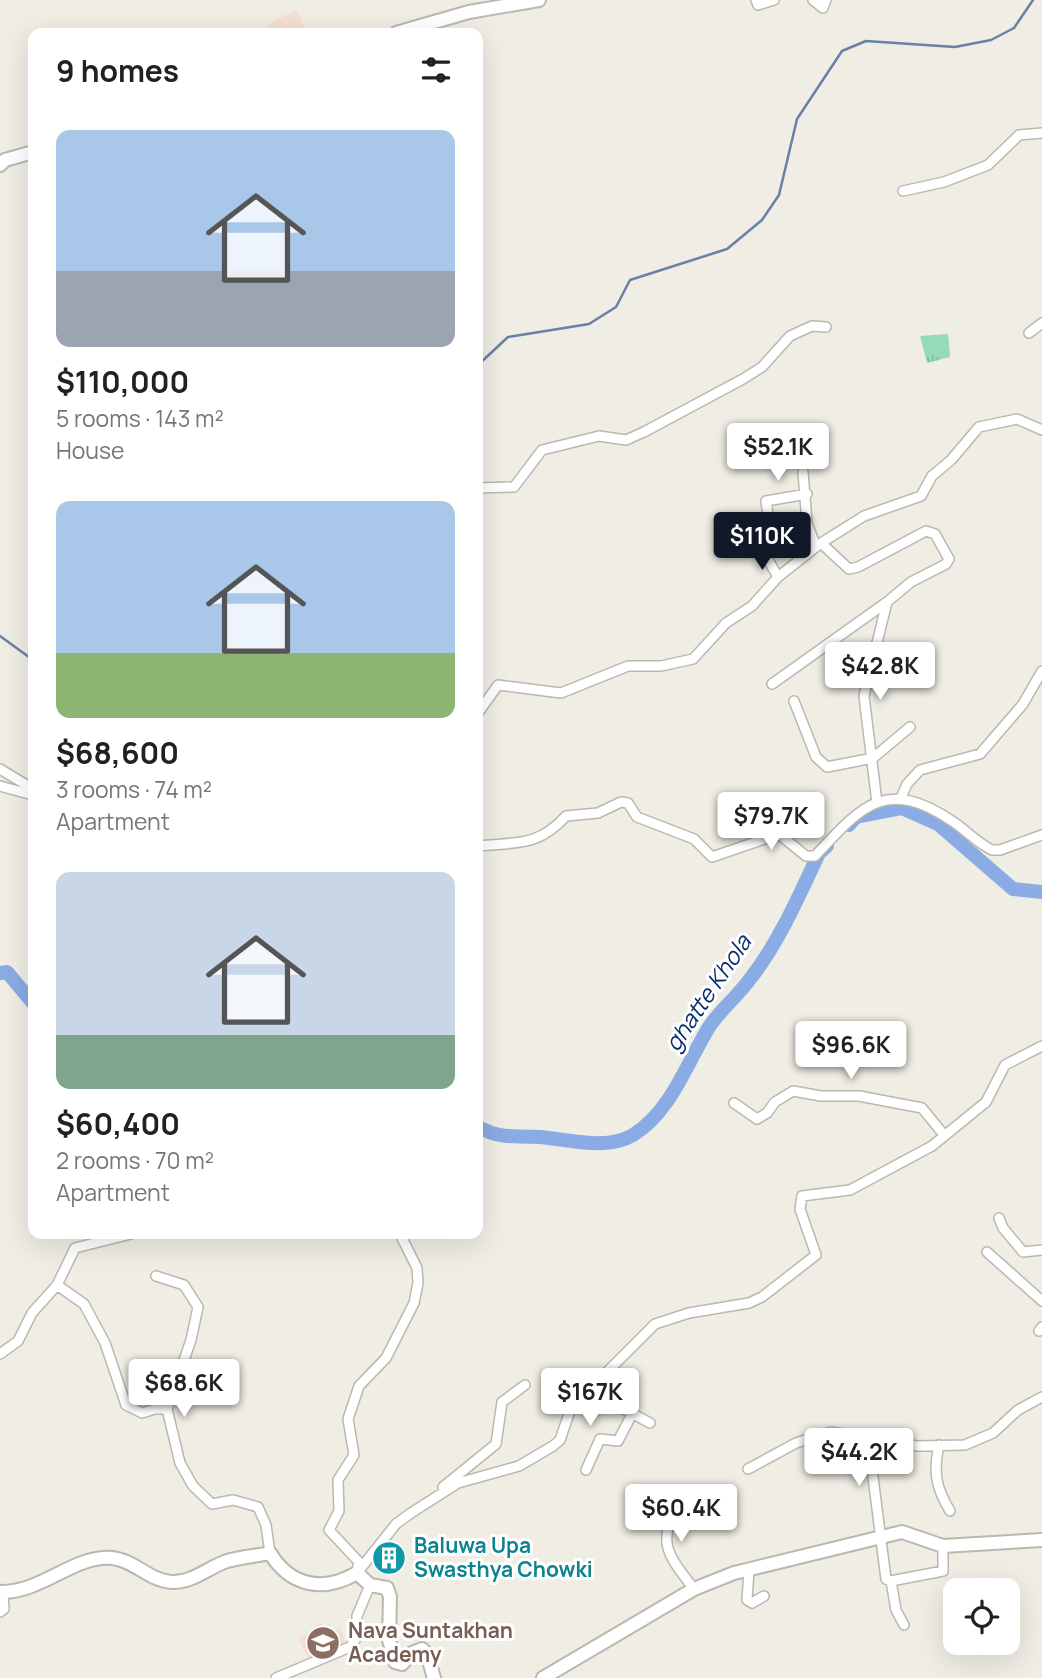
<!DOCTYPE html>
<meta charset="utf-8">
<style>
:root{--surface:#fff;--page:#f2f2f2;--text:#202124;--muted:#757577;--accent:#111827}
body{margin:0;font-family:Manrope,sans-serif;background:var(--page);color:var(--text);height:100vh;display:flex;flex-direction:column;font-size:26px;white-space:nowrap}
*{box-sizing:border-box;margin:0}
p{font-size:23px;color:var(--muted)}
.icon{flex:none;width:38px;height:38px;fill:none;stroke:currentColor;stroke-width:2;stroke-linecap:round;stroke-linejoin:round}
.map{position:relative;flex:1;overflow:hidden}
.details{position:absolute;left:28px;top:28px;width:455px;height:1211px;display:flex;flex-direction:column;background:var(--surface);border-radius:14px;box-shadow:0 7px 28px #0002}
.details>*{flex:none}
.tools{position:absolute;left:943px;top:1578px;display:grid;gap:14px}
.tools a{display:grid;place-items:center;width:77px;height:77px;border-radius:14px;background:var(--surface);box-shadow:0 7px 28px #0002;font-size:35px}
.price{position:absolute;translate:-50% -60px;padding:0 16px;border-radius:7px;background:#fff;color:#222;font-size:23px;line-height:46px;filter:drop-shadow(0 2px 4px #0008)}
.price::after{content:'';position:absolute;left:50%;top:42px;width:21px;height:16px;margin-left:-10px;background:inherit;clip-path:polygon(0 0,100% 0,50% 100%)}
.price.on{background:var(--accent);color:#fff}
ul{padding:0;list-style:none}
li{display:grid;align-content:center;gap:14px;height:371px;padding:0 28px}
li span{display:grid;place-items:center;height:217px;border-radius:14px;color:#555}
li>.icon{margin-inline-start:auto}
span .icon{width:126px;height:126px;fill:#fffc;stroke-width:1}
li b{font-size:30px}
h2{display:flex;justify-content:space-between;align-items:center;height:84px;padding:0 28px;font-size:30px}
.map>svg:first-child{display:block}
.education{fill:#f4dfd1}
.grass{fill:url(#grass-tufts)}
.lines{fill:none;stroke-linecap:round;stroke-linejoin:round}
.stream{stroke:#6980a7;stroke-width:2.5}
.river{stroke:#8aabe4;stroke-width:14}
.street-casing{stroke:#bab8af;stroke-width:12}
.secondary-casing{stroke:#bab8af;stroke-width:16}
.street{stroke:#fff;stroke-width:9}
.secondary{stroke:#fff;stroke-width:12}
.labels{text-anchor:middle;stroke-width:6;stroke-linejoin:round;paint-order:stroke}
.culture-label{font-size:21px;font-weight:bold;fill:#0d838f;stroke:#fff;text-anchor:start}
.education-label{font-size:21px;font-weight:bold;fill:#785e54;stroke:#fff;text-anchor:start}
.water-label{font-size:23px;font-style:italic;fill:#072d6e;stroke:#fff}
</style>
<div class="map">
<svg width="1042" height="1678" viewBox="0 0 1042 1678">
<defs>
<pattern id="grass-tufts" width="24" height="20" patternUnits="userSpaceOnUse" patternTransform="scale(1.75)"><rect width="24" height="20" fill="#95dbba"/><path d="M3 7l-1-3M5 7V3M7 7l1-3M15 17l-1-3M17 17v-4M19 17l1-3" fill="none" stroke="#80bb9f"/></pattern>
</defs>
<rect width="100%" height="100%" fill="#efede4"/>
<path class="education" d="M297 10 307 33H267L268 24Z
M321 1622 327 1632 340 1628 347 1645 309 1660 299 1640Z"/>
<path class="grass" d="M948 334 950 357 927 363 920 336Z"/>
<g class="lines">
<path class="stream" d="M478 365 508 337 589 324 616 307 630 280 727 249 762 220 779 195 797 119 842 51 866 41 955 47 991 40 1014 28 1033 0
M0 636 33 660"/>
<path class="river" d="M849 825 856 817 902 808 938 824 1013 889 1042 892
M0 973 7 972 33 1003
M478 1127C503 1140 514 1135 539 1137 568 1139 606 1151 633 1135 670 1113 687 1063 709 1027 720 1010 738 996 750 979 779 942 799 896 819 853L827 846"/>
<g class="street-casing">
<path id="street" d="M756 0 758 5 774 0
M813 0 823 8 826 0
M903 191 944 182 988 165 1019 135 1042 133
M1029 333 1042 323
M803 472 807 523 816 547
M478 488 514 487 542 450 599 436 626 440 644 432 743 379 762 367 790 336 812 326 826 327
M778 577 767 558 772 543 766 501 807 494
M772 684 887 602 911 582 946 564 949 559 935 534 926 531 858 567 849 569 821 543
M794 701 816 757 827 767 873 758 910 727
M478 713 498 685 561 693 628 666H661L693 659 726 623 752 606 778 577 821 543 864 516 921 496 932 476 951 460 979 427 1017 419 1042 430
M0 769 33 789
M0 786 33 795
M901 798 907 784 920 770 980 754 1023 704 1042 671
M877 803 864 696 887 602
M478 846C517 842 538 847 566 816L598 813 621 802 628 803 637 817 694 839 712 857 779 834 806 856H815C861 807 885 776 952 821 966 830 977 843 992 850H1000L1042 835
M734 1103 757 1119 767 1113 775 1102 793 1091 821 1096H859L922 1108 944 1135
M999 1218 1003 1228 1023 1252 1042 1250
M987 1252 1042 1301
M156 1276 184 1285 198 1307 191 1340 167 1409 180 1463 193 1486 212 1504 233 1500 258 1507 266 1525 270 1553
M57 1285 84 1304 105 1343 126 1405 142 1413 155 1409H167
M1039 1331 1042 1327
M0 1354 18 1341 32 1313 57 1285 75 1248 131 1234
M588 1390 650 1423
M868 1438 886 1579 891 1581 896 1610 904 1625
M939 1445C933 1472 936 1488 950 1511
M748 1469 796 1443 831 1432 917 1446 965 1445 993 1433 1018 1410 1042 1397
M586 1470 600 1439 618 1441 632 1414
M443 1487 496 1444 502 1402 525 1385
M678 1497C659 1545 664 1550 694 1589
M749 1570 747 1600 752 1603 764 1596
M357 1571 359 1562 329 1530 339 1511 338 1480 354 1455 348 1419 359 1386 386 1358 414 1303 418 1283 417 1268 400 1234
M357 1573 396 1524 411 1513 458 1483 519 1466 553 1446 560 1440 571 1408 655 1324 689 1313 749 1303 762 1297 816 1255 800 1209 802 1196 850 1190 932 1146 986 1102 1005 1065 1042 1046
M891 1581 943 1571V1546
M0 1612 4 1609 3 1592
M276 1678 350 1647 357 1637V1616L370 1585"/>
</g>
<g class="secondary-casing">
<path id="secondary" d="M396 33 469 12 539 0
M0 165 5 160 33 152
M0 1592C42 1593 73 1555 112 1558 134 1560 150 1581 172 1582 192 1583 209 1567 227 1561 241 1557 256 1556 270 1553 290 1586 323 1593 357 1573L370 1585 387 1588 390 1597 389 1640 395 1662 402 1664 412 1653 422 1649 427 1654 434 1678
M543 1678 694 1589 734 1573 902 1532 943 1546 1042 1540"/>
</g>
<use href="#street" class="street"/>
<use href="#secondary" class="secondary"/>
</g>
<defs>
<g id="building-disc" transform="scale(1.75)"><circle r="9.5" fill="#0f9aa8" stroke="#fff"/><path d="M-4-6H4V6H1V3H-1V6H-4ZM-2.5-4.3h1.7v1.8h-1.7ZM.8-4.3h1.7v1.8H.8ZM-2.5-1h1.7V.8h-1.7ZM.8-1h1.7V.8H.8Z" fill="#fff"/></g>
<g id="school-disc" transform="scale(1.75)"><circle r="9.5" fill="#8d6e63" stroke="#fff"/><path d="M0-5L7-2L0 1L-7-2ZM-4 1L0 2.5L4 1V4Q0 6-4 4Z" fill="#fff"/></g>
</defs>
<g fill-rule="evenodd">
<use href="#building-disc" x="389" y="1558"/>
<use href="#school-disc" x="323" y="1643"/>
</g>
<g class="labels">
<g class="culture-label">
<text x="414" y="1553">Baluwa Upa<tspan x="414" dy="24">Swasthya Chowki</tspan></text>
</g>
<g class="education-label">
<text x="348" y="1638">Nava Suntakhan<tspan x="348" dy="24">Academy</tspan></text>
</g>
<g class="water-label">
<text transform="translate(708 993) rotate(-56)" y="8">ghatte Khola</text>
</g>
</g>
</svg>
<div class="tools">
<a><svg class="icon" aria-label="locate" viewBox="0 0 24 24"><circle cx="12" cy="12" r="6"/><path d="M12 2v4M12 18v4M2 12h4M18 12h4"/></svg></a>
</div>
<b class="price" style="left:778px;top:483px">$52.1K</b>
<b class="price on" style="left:762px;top:572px">$110K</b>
<b class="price" style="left:880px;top:702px">$42.8K</b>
<b class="price" style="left:771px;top:852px">$79.7K</b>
<b class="price" style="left:851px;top:1081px">$96.6K</b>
<b class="price" style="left:184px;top:1419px">$68.6K</b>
<b class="price" style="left:590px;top:1428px">$167K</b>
<b class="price" style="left:859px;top:1488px">$44.2K</b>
<b class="price" style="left:681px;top:1544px">$60.4K</b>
<section class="details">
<h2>9 homes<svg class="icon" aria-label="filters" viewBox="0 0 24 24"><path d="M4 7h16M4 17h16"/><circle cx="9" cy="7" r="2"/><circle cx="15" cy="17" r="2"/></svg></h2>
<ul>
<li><span style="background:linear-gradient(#a9c7e8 65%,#9aa5b1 0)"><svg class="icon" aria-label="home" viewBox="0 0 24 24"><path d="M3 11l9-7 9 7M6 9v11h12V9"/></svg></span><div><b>$110,000</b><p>5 rooms · 143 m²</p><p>House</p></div></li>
<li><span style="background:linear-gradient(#a9c7e8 70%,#8fb573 0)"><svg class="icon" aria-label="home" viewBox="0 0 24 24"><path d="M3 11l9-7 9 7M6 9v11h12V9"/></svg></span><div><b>$68,600</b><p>3 rooms · 74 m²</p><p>Apartment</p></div></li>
<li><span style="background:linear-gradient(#c9d6e8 75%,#7fa58c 0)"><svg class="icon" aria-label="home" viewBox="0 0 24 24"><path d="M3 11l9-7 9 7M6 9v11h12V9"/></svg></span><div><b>$60,400</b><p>2 rooms · 70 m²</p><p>Apartment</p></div></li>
</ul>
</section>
</div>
